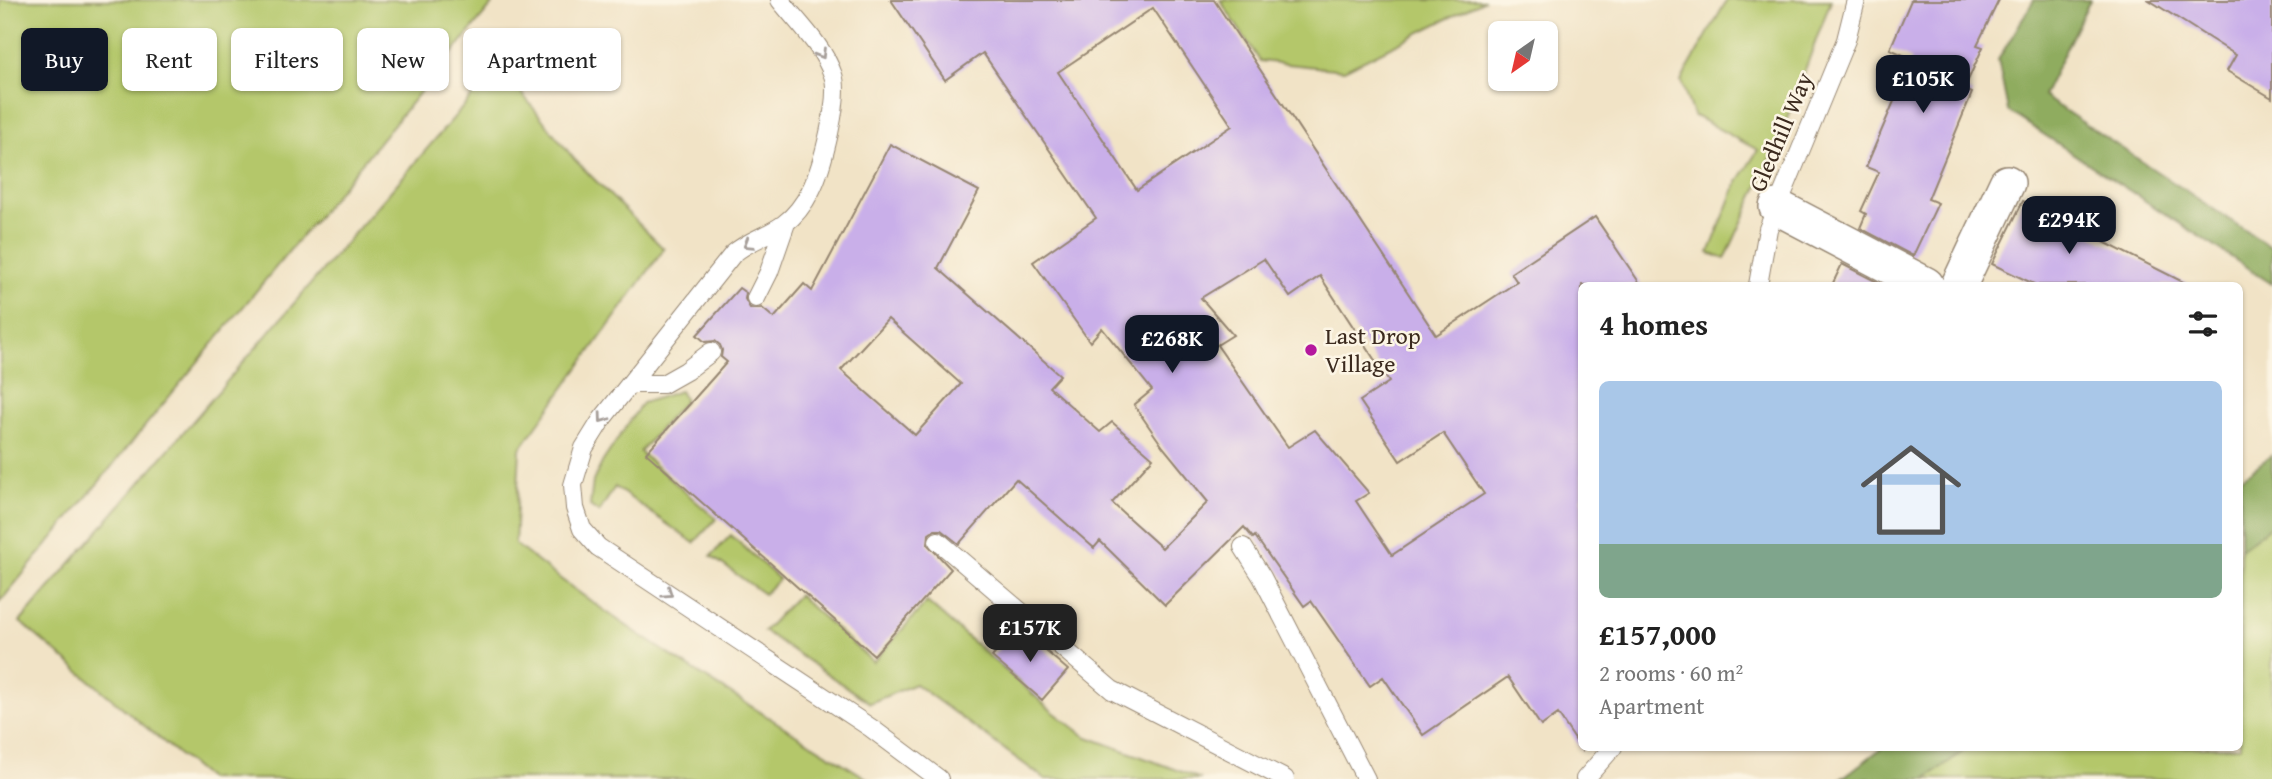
<!DOCTYPE html>
<meta charset="utf-8">
<style>
:root{--surface:#fff;--page:#f6f6f6;--text:#222;--muted:#767676;--line:#e0e0e0;--accent:#111827}
body{margin:0;font-family:"Gentium Book Plus",serif;background:var(--page);color:var(--text);height:100vh;display:flex;flex-direction:column;font-size:26px;white-space:nowrap}
*{box-sizing:border-box;margin:0}
p{font-size:23px;color:var(--muted)}
.icon{flex:none;width:38px;height:38px;fill:none;stroke:currentColor;stroke-width:2;stroke-linecap:round;stroke-linejoin:round}
.map{position:relative;flex:1;overflow:hidden}
.sheet{position:absolute;left:1578px;top:282px;width:665px;height:469px;display:flex;flex-direction:column;background:var(--surface);border-radius:10px;box-shadow:0 2px 5px #0004}
.sheet>*{flex:none}
.guide{position:absolute;left:21px;top:28px;width:665px;height:63px;display:flex;gap:14px}
.needle{width:46px;rotate:214deg}
.controls{position:absolute;left:1488px;top:21px;display:grid;gap:14px}
.controls a{display:grid;place-items:center;width:70px;height:70px;border-radius:10px;background:var(--surface);box-shadow:0 2px 5px #0004;font-size:35px}
.price{position:absolute;translate:-50% -60px;padding:0 16px;border-radius:14px;background:var(--accent);color:#fff;font-size:23px;line-height:46px;filter:drop-shadow(0 2px 4px #0008)}
.price::after{content:'';position:absolute;left:50%;top:42px;width:21px;height:16px;margin-left:-10px;background:inherit;clip-path:polygon(0 0,100% 0,50% 100%)}
.price.on{background:#222;color:#fff}
ul{padding:0;list-style:none}
li{display:grid;align-content:center;gap:14px;height:371px;padding:0 21px}
li+li{border-top:2px solid var(--line)}
li span{display:grid;place-items:center;height:217px;border-radius:10px;color:#555}
li>.icon{margin-inline-start:auto}
span .icon{width:126px;height:126px;fill:#fffc;stroke-width:1}
li b{font-size:30px}
h2{display:flex;justify-content:space-between;align-items:center;height:84px;padding:0 21px;font-size:30px}
.chip{padding:0 24px;border-radius:10px;background:var(--surface);box-shadow:0 2px 5px #0004;font-size:24px;line-height:63px}
.chip.on{background:var(--accent);color:#fff}
.map>svg:first-child{display:block}
.green{fill:#b4c76b;stroke:#787844;stroke-width:2}
.forest{fill:#8fac5f;stroke:#656b3e;stroke-width:2}
.building{fill:#c9afe9;fill-rule:evenodd}
.lines{fill:none;stroke-linecap:round;stroke-linejoin:round}
.lane-casing{stroke:#968672;stroke-width:20}
.street-casing{stroke:#968672;stroke-width:38}
.lane{stroke:#fff;stroke-width:18}
.street{stroke:#fff;stroke-width:35}
.oneway{stroke:#a79f9a}
.poi-dot{fill:#b5179e;stroke:#fcf5e5;stroke-width:2.5}
.labels{text-anchor:middle;stroke-width:5;stroke-linejoin:round;paint-order:stroke}
.street-label{font-size:24px;fill:#3b2a1e;stroke:#fcf5e5}
.poi-label{font-size:24px;fill:#3b2a1e;stroke:#fcf5e5;text-anchor:start}
</style>
<div class="map">
<svg width="2272" height="779" viewBox="0 0 2272 779">
<rect width="100%" height="100%" fill="#fcf5e5"/>
<filter id="ink" filterUnits="userSpaceOnUse"><feTurbulence type="fractalNoise" baseFrequency=".0143" numOctaves="2"/><feDisplacementMap in="SourceGraphic" scale="14" xChannelSelector="R" yChannelSelector="G"/><feConvolveMatrix kernelMatrix="1 2 1 2 8 2 1 2 1" color-interpolation-filters="sRGB"/></filter>
<filter id="wash" filterUnits="userSpaceOnUse"><feTurbulence type="fractalNoise" baseFrequency=".00686" numOctaves="4" result="noise"/><feDisplacementMap in="SourceGraphic" scale="28" xChannelSelector="R" yChannelSelector="G"/><feGaussianBlur stdDeviation="1.57" result="paint"/><feColorMatrix in="noise" values="0 0 0 0 0 0 0 0 0 0 0 0 0 0 0 0 0 1.4 0 .05"/><feComposite in="paint" operator="in"/></filter>
<g filter="url(#wash)">
<rect width="100%" height="100%" fill="#f1e3c6"/>
<path class="green" d="M0 0H496L0 602Z
M1220 0H1485L1344 70 1260 61Z
M1727 0H1831L1777 145 1725 259 1709 253 1737 183 1758 150 1693 115 1681 81Z
M499 65 575 160 664 249 520 449 515 544C625 632 748 704 868 779H208L20 622Z
M680 391 685 400 640 452 716 519 694 543 615 487 599 512 590 506 593 481 603 461 642 403Z
M2272 525V779H1925L1969 747H2240V549Z
M731 535 779 579 764 594 711 556Z
M798 595 873 662 927 602 1052 711 1085 736 1201 779H1045L915 684 870 703 764 631Z"/>
<path class="forest" d="M2034 0H2090L2043 96 2272 248V284L2008 111 1998 60Z
M2272 455V525L2240 549V479Z
M1883 747H1969L1925 779H1841Z"/>
<g id="blocks">
<path class="building" d="M891 0H1214L1436 335 1517 282 1511 273 1595 217 1641 285H1582V750L1558 714 1541 726 1508 677 1423 735 1383 677 1370 686 1311 601 1304 606 1255 536 1253 538 1244 527 1165 605 1100 541 1094 548 1016 479 959 544 941 530H935L929 534 928 545 951 569 874 655 646 453 727 362 721 357 722 350 720 345 715 341 705 342 697 335 739 288 746 293 745 299 750 308 756 309 762 308 774 318 804 284 812 291 890 144 979 191 938 268 1060 375 1049 387 1100 432 1112 422 1153 458 1112 503 1162 548 1208 502 1163 447 1134 405 1152 390 1102 328 1090 342 1033 262 1096 218 983 53 945 80ZM1153 8 1232 126 1137 190 1058 72ZM1264 259 1290 297 1320 276 1389 382 1360 401 1400 461 1443 433 1484 494 1392 555 1356 501 1369 493 1315 430 1288 447 1217 345 1233 335 1201 298ZM888 319 961 384 915 435 841 370Z
M1911 0H1999L1977 45 1983 47 1964 89 1972 93 1928 199 1938 203 1913 256 1860 228 1866 214 1861 211 1879 172 1866 167 1912 59 1890 49Z
M2149 0H2272V98L2227 71 2236 55Z
M2023 201 2082 231 2189 285H2036L1992 264Z
M1842 264 1883 285H1832Z
M1018 627 1068 670 1042 700 992 657Z"/>
</g>
</g>
<g filter="url(#ink)">
<use href="#blocks" fill-opacity="0" stroke="#968672" stroke-width="2"/>
<g class="lines">
<g class="lane-casing">
<path id="lane" d="M780 0C798 23 823 46 833 75 841 97 822 168 811 190 805 202 795 216 784 224 768 236 749 240 733 254L602 419 584 448 573 485 575 508 582 529 598 547 871 728 939 779
M1758 285 1768 229 1846 40 1856 0
M756 298 769 272 786 223
M630 384H663L686 371 711 352
M938 541 1112 690 1285 779
M1243 547 1262 577 1366 779
M1585 779 1613 747"/>
</g>
<g class="street-casing">
<path id="street" d="M1777 207 1926 285
M1959 285 2007 183"/>
</g>
<use href="#lane" class="lane"/>
<use href="#street" class="street"/>
</g>
<defs><path id="oneway-chevron" d="M-2-3.5L2.5 0L-2 3.5" fill="none" stroke-width="1.6" stroke-linecap="round" stroke-linejoin="round" transform="scale(1.75)"/></defs>
<g class="oneway">
<use href="#oneway-chevron" transform="translate(821 54) rotate(59)"/>
<use href="#oneway-chevron" transform="translate(748 244) rotate(148)"/>
<use href="#oneway-chevron" transform="translate(603 418) rotate(126)"/>
<use href="#oneway-chevron" transform="translate(668 593) rotate(34)"/>
</g>
</g>
<circle class="poi-dot" cx="1311" cy="350" r="7"/>
<g class="labels">
<g class="street-label">
<text transform="translate(1781 132) rotate(-67)" y="8">Gledhill Way</text>
</g>
<g class="poi-label">
<text x="1325" y="344">Last Drop<tspan x="1325" dy="28">Village</tspan></text>
</g>
</g>
</svg>
<div class="controls">
<a><svg class="needle" viewBox="-14 -14 28 28"><path d="M0-13l5 13h-10z" fill="#e53935"/><path d="M0 13l5-13h-10z" fill="#767676"/></svg></a>
</div>
<b class="price" style="left:1923px;top:115px">£105K</b>
<b class="price" style="left:2069px;top:256px">£294K</b>
<b class="price" style="left:1172px;top:375px">£268K</b>
<b class="price on" style="left:1030px;top:664px">£157K</b>
<div class="guide">
<a class="chip on">Buy</a>
<a class="chip">Rent</a>
<a class="chip">Filters</a>
<a class="chip">New</a>
<a class="chip">Apartment</a>
</div>
<section class="sheet">
<h2>4 homes<svg class="icon" aria-label="filters" viewBox="0 0 24 24"><path d="M4 7h16M4 17h16"/><circle cx="9" cy="7" r="2"/><circle cx="15" cy="17" r="2"/></svg></h2>
<ul>
<li><span style="background:linear-gradient(#a9c7e8 75%,#7fa58c 0)"><svg class="icon" aria-label="home" viewBox="0 0 24 24"><path d="M3 11l9-7 9 7M6 9v11h12V9"/></svg></span><div><b>£157,000</b><p>2 rooms · 60 m²</p><p>Apartment</p></div></li>
</ul>
</section>
</div>
